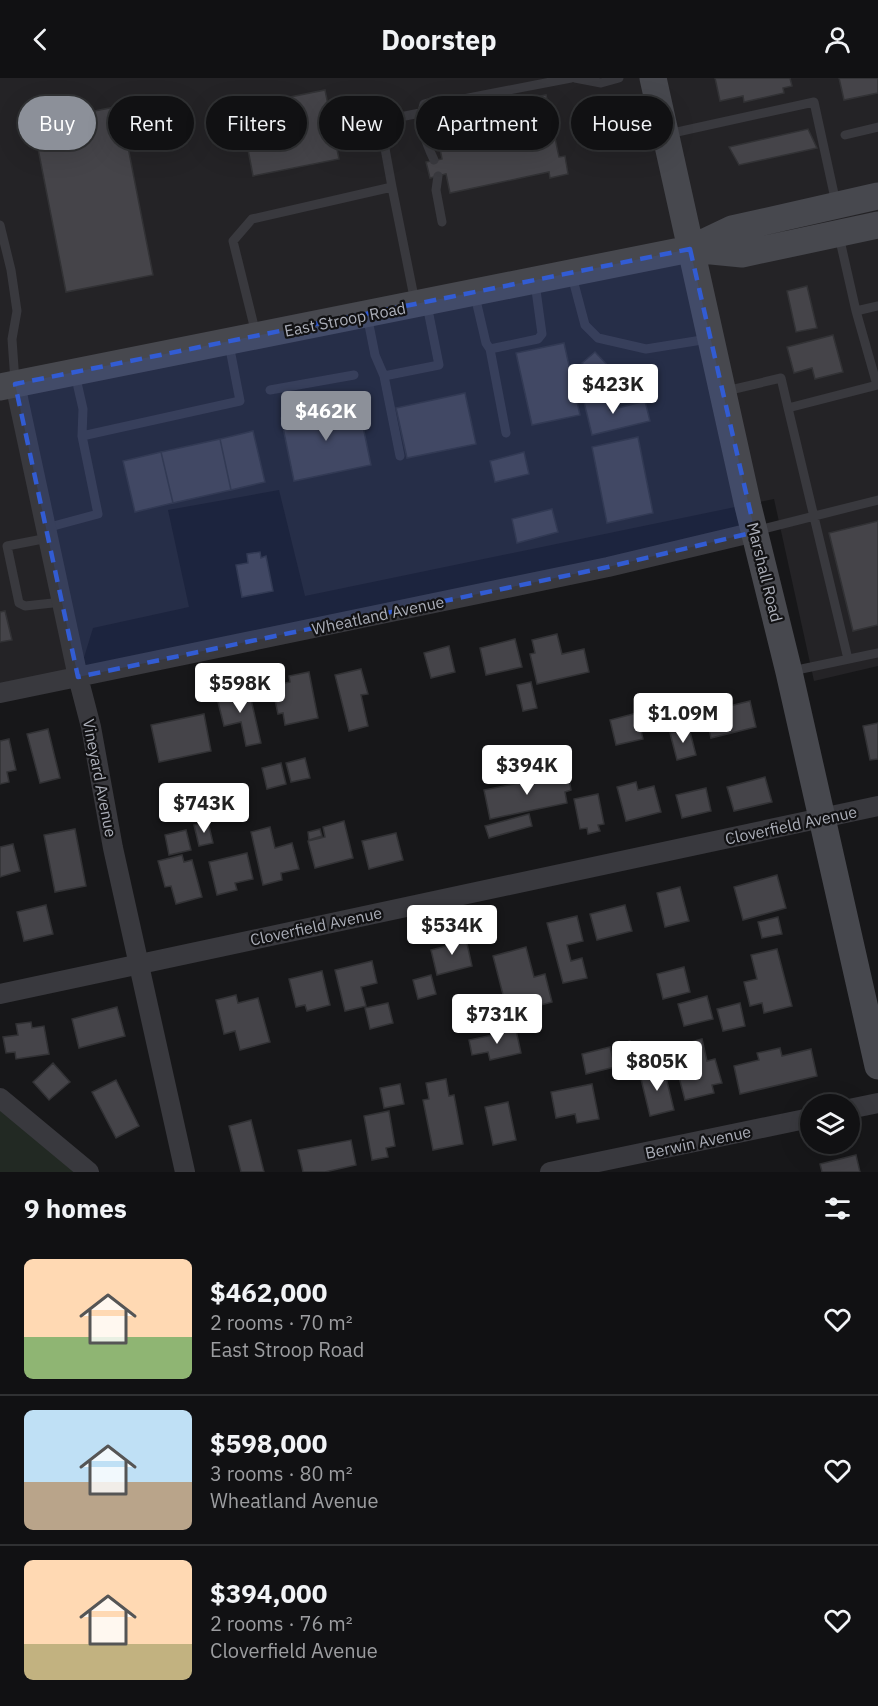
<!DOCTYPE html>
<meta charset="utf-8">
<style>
:root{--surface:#111113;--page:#1e1f21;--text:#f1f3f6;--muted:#9c9da0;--line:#303133;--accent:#8c9099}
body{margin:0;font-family:"IBM Plex Sans",sans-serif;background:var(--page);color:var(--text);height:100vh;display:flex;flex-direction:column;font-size:22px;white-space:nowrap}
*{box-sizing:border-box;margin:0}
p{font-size:20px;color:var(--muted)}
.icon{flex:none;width:33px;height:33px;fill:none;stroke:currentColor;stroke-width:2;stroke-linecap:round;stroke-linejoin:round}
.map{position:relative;height:1094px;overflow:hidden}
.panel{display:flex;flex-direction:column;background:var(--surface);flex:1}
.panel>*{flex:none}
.hud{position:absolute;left:18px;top:18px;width:843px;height:54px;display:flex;gap:12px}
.buttons{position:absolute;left:800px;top:1016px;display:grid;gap:12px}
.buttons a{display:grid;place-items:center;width:60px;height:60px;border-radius:50%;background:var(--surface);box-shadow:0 6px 24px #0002,0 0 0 2px var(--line);font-size:30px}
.price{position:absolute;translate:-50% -51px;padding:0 14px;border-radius:6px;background:#fff;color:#222;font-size:20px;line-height:39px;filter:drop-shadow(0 2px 3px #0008)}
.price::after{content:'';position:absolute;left:50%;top:36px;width:18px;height:14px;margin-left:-9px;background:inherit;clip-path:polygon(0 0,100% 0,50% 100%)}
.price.selected{background:var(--accent);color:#fff}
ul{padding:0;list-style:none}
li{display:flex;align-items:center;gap:18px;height:150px;padding:0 24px}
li+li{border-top:2px solid var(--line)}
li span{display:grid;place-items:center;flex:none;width:168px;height:120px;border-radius:9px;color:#555}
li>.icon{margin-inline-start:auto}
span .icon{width:72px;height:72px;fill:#fffc;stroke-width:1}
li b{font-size:26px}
h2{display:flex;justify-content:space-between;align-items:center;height:72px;padding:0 24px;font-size:26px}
.chip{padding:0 21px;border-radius:27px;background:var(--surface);box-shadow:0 6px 24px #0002,0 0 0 2px var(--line);font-size:21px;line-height:54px}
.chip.selected{background:var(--accent);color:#fff}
header{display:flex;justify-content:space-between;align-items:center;height:78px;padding:0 24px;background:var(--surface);font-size:27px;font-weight:700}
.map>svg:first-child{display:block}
.built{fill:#242326}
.green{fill:#222923}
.building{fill:#454449;stroke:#323235;stroke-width:1.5}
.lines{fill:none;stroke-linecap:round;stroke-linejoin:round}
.lane{stroke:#39393e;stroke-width:9}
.street{stroke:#39393e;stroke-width:20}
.secondary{stroke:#47484e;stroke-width:27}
.marked{fill:#325cd3;fill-opacity:0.2;stroke:#325cd3;stroke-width:4.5;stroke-dasharray:12 8;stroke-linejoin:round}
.labels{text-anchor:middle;stroke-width:4.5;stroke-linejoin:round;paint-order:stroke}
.street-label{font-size:16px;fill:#abaeb8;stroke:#121214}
</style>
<header><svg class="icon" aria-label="back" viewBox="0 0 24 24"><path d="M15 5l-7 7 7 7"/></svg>Doorstep<svg class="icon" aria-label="person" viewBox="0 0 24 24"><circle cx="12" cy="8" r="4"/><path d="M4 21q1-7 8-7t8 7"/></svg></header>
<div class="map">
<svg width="878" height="1094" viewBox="0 0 878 1094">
<rect width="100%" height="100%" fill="#171719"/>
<path class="built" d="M0 0H878V588L814 603 774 421 305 518 279 412 168 432 189 529 93 550 78 599 0 615Z"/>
<path class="green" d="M0 1020 89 1094H0Z"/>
<path class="building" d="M715 0H790L792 8 783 10 784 15 744 24 743 18 720 23Z
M839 0H878V15L844 22Z
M325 12 339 81 253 98 240 29Z
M546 17 559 79 565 78 568 96 550 100 549 94 450 115 446 96 430 100 426 84 442 81 434 40Z
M120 28 153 197 66 214 33 45Z
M808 51 817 70 739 87 729 69Z
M807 208 817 250 796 254 787 213Z
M833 257 843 294 815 301 812 290 794 295 787 269Z
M564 265 580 337 532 347 516 275Z
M595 274 611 291 599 302 582 285Z
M465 315 476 366 407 380 396 330Z
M606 315 610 332 645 323 650 343 592 357 583 320Z
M358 324 371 387 294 403 281 340Z
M253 353 265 404 231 412 220 361Z
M638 359 653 435 607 445 592 369Z
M220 361 231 412 173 425 161 374Z
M161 374 173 425 135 434 123 383Z
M524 374 529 396 495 404 490 383Z
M552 431 558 454 517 465 512 441Z
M878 443V547L853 553 829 455Z
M260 474 261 480 266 478 273 513 242 519 236 487 248 485 247 476Z
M5 533 12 562 0 564V534Z
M557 556 562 576 584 571 589 594 537 606 530 576 535 575 532 562Z
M515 561 522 589 486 597 480 570Z
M449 568 455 594 431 600 424 575Z
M361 591 368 616 361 617 368 648 349 653 335 597Z
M309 594 318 640 285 647 283 635 278 636 272 608 290 604 289 598Z
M531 604 537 630 523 633 517 607Z
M248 608 261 665 246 668 241 644 224 648 217 620 230 618 229 612Z
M750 623 756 649 711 660 705 634Z
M685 626 689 644 670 649 666 631Z
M637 635 643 661 616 667 610 642Z
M204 636 211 673 159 684 151 647Z
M878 645V681L870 682 863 648Z
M689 650 696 677 677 682 670 655Z
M48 651 60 700 40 705 27 656Z
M9 661 16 692 7 694 9 704 0 706V663Z
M305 680 310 700 291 704 286 685Z
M281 685 286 706 267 711 262 690Z
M568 695 571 712 565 714 567 725 490 741 484 712Z
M765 699 772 724 734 733 727 709Z
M636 704 638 712 654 708 661 734 626 743 617 709Z
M706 710 711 733 682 740 676 717Z
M598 716 604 746 598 747 600 753 588 756 587 750 580 751 574 721Z
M529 736 532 748 489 760 485 748Z
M344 743 353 780 315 790 308 763 325 759 323 749Z
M208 744 213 765 199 768 194 747Z
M270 749 275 770 292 765 299 791 281 795 282 802 263 807 251 754Z
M75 751 86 808 55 814 44 757Z
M320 751 322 758 309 762 308 754Z
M186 752 191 772 169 777 165 757Z
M396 755 403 782 369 791 362 763Z
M13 766 20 793 0 799V769Z
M247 775 253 801 235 805 237 812 217 817 209 784Z
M182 777 184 784 192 782 202 819 176 826 171 808 165 809 158 783Z
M777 797 786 830 743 842 734 809Z
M680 809 689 843 665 849 657 815Z
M46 827 53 856 24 863 17 834Z
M625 827 632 853 597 862 590 836Z
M577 838 583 863 567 867 571 883 582 880 587 900 563 905 547 845Z
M778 839 782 856 762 860 758 844Z
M453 857 455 864 466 861 472 888 437 897 431 872 446 868 444 859Z
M526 869 534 899 545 896 552 924 508 936 493 878Z
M777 871 792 928 764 935 762 925 750 928 744 904 757 901 751 877Z
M372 883 377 905 361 909 366 928 345 933 335 892Z
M684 889 690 914 663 921 657 896Z
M322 893 330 927 307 933 305 927 296 929 289 901Z
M431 897 436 916 418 921 413 902Z
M236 917 238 925 258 920 270 964 240 972 235 953 224 956 216 922Z
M707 918 713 941 684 948 678 926Z
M388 925 393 945 370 951 365 930Z
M740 925 745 948 723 953 717 931Z
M117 929 125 958 79 970 72 941Z
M31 944 32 950 44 948 49 976 16 981 15 974 6 975 3 959 18 957 16 946Z
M516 952 521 975 490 982 488 974 472 977 469 962Z
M702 961 707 983 715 981 722 1005 712 1007 714 1015 685 1022 675 984 684 982 680 967Z
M630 963 636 986 620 990 614 968Z
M610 969 615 989 586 996 582 976Z
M780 970 782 978 811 971 817 998 740 1016 734 988 759 982 757 975Z
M53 985 70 1004 49 1022 33 1004Z
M664 991 674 1032 650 1038 640 997Z
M446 1001 449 1018 454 1017 463 1066 433 1072 423 1022 429 1021 426 1005Z
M116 1002 139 1048 116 1060 92 1014Z
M400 1006 404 1026 384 1030 380 1010Z
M592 1006 599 1041 577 1045 575 1036 556 1040 551 1014Z
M508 1024 516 1062 493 1067 485 1029Z
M389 1033 395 1068 386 1070 388 1079 372 1082 364 1038Z
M251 1042 264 1094H241L229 1048Z
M351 1062 356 1087 325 1094H303L298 1072Z
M856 1077 860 1094H822L820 1086Z"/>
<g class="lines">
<path class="lane" d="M575 0 601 5 619 0
M668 56 814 24 836 125
M845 57 878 49
M434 82C426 65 417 44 424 26L442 21 453 23 571 0
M438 98 436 112 442 144
M392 109 380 43 420 35
M0 147 11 192 17 233 12 261 15 304
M839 158 856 233 878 228
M572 198 585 247 598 260 646 271 708 261
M475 218 486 265 490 271 538 261 542 256 535 205
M367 237 375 277 384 298
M256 256 233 163 252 141 392 109 415 224
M490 271 506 355
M270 312 354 297
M726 313 781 300 788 330 877 307 856 233
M788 330 848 581
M82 358 240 323 229 266
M400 378 384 298 439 287 427 227
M46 450 98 436 82 358 83 331 75 296
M755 453 878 422
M48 460 7 468 19 525 25 528 62 524
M792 593 878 575"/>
<path class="street" d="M15 306 78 599 91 649 113 770 185 1094
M0 615 608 489 755 454
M0 916 878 728
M0 1020 89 1094
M849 1031 878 1025
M550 1094 810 1040"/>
<path class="secondary" d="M653 0 748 428 789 594 878 988
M691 171 742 176 878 147
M0 309 690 171 732 151 878 118"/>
</g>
<path class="marked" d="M690 171 755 454 608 489 78 599 15 306Z"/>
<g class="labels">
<g class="street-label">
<text transform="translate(345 241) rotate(-11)" y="6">East Stroop Road</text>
<text transform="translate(765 494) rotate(76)" y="6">Marshall Road</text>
<text transform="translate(378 537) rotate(-12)" y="6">Wheatland Avenue</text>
<text transform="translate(100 700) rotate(79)" y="6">Vineyard Avenue</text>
<text transform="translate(791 747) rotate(-12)" y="6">Cloverfield Avenue</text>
<text transform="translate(316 848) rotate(-12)" y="6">Cloverfield Avenue</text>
<text transform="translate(698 1064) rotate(-12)" y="6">Berwin Avenue</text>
</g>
</g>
</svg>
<div class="buttons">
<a><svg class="icon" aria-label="layers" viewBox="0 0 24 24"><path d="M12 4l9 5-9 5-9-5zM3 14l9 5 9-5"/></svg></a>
</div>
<b class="price" style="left:613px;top:337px">$423K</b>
<b class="price selected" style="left:326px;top:364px">$462K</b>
<b class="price" style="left:240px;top:636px">$598K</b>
<b class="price" style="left:683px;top:666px">$1.09M</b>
<b class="price" style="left:527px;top:718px">$394K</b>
<b class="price" style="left:204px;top:756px">$743K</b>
<b class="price" style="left:452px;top:878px">$534K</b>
<b class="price" style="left:497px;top:967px">$731K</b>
<b class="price" style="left:657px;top:1014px">$805K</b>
<div class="hud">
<a class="chip selected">Buy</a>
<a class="chip">Rent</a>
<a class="chip">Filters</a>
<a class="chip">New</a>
<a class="chip">Apartment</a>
<a class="chip">House</a>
</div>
</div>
<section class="panel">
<h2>9 homes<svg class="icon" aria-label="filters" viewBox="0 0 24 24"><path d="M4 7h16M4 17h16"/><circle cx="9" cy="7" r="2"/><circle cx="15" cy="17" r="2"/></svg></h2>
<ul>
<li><span style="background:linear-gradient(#ffd9b3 65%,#8fb573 0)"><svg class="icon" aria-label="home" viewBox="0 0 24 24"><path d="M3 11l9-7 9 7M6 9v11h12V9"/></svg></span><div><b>$462,000</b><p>2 rooms · 70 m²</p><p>East Stroop Road</p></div><svg class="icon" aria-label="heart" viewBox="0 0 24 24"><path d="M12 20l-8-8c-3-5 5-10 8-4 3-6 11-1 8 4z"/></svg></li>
<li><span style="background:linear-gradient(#bfe0f5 60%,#b9a48a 0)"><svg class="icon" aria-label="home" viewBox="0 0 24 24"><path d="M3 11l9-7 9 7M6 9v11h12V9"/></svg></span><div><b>$598,000</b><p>3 rooms · 80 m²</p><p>Wheatland Avenue</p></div><svg class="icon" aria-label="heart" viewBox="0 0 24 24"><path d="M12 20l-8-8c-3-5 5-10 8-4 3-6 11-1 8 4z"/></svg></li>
<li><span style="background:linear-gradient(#ffd9b3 70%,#c2b280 0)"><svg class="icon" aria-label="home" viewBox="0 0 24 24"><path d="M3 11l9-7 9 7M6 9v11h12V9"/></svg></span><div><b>$394,000</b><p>2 rooms · 76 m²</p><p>Cloverfield Avenue</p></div><svg class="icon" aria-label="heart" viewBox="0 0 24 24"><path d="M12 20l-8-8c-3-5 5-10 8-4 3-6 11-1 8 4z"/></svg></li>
</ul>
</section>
